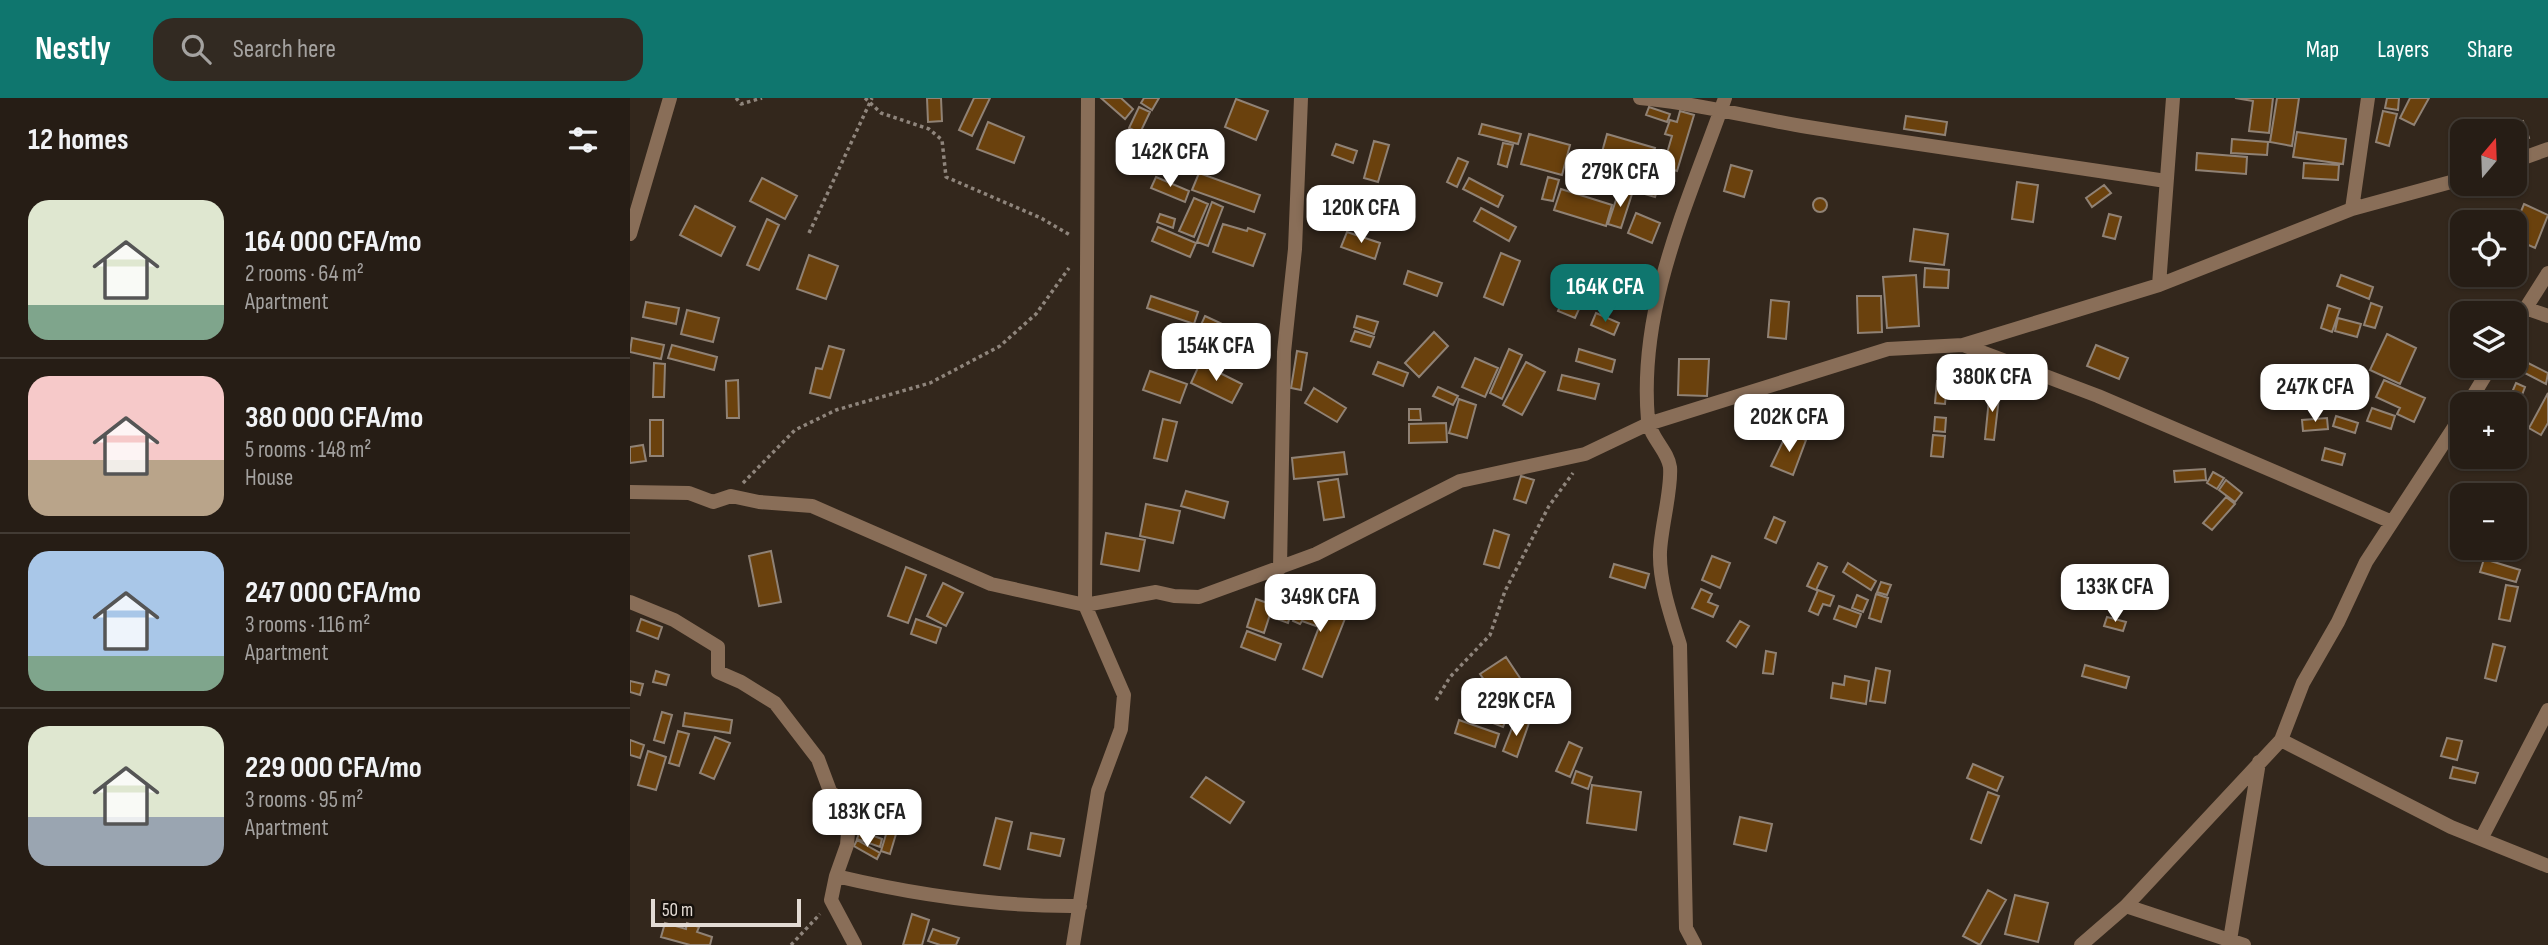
<!DOCTYPE html>
<meta charset="utf-8">
<style>
:root{--surface:#261d15;--page:#322a22;--text:#f1f3f6;--muted:#a4a2a0;--line:#423b34;--accent:#0f766e}
body{margin:0;font-family:"Sofia Sans Condensed",sans-serif;background:var(--page);color:var(--text);height:100vh;display:flex;flex-direction:column;font-size:26px;white-space:nowrap}
*{box-sizing:border-box;margin:0}
p{font-size:23px;color:var(--muted)}
.icon{flex:none;width:38px;height:38px;fill:none;stroke:currentColor;stroke-width:2;stroke-linecap:round;stroke-linejoin:round}
.map{position:relative;flex:1;overflow:hidden}
.drawer{display:flex;flex-direction:column;background:var(--surface);width:630px}
.drawer>*{flex:none}
.needle{width:46px;rotate:19deg}
.tools{position:absolute;left:1820px;top:21px;display:grid;gap:14px}
.tools a{display:grid;place-items:center;width:77px;height:77px;border-radius:14px;background:var(--surface);box-shadow:0 2px 5px #0004,0 0 0 2px var(--line);font-size:35px}
.scale{position:absolute;left:21px;bottom:18px;width:150px;box-sizing:border-box;padding-left:7px;border:4px solid #e3dbd4;border-top:0;font-size:19px;line-height:24px;white-space:nowrap;color:#e3dbd4;-webkit-text-stroke:5px #16110c;paint-order:stroke}
.price{position:absolute;translate:-50% -60px;padding:0 16px;border-radius:14px;background:#fff;color:#222;font-size:23px;line-height:46px;filter:drop-shadow(0 2px 4px #0008)}
.price::after{content:'';position:absolute;left:50%;top:42px;width:21px;height:16px;margin-left:-10px;background:inherit;clip-path:polygon(0 0,100% 0,50% 100%)}
.price.on{background:var(--accent);color:#fff}
ul{padding:0;list-style:none}
li{display:flex;align-items:center;gap:21px;height:175px;padding:0 28px}
li+li{border-top:2px solid var(--line)}
li span{display:grid;place-items:center;flex:none;width:196px;height:140px;border-radius:21px;color:#555}
li>.icon{margin-inline-start:auto}
span .icon{width:84px;height:84px;fill:#fffc;stroke-width:1}
li b{font-size:30px}
h2{display:flex;justify-content:space-between;align-items:center;height:84px;padding:0 28px;font-size:30px}
header{display:flex;align-items:center;gap:42px;box-sizing:border-box;height:98px;padding:0 35px;background:var(--accent);color:#fff}
header strong{font-size:33px}
nav{display:flex;gap:38px;margin-inline-start:auto;font-size:24px}
.search{width:490px;height:63px;background:var(--page);display:flex;align-items:center;gap:18px;box-sizing:border-box;padding:0 24px;border-radius:21px;color:var(--muted);font-size:26px}
main{display:flex;flex:1;min-height:0}
.map>svg:first-child{display:block}
.building{fill:#6a410d;stroke:#908275;stroke-width:2}
.lines{fill:none;stroke-linecap:round;stroke-linejoin:round}
.path{stroke:#8f857c;stroke-width:3.5;stroke-dasharray:3.5 3.5;stroke-linecap:butt}
.street{stroke:#896e58;stroke-width:14}
</style>
<header>
<strong>Nestly</strong>
<div class="search"><svg class="icon" aria-label="search" viewBox="0 0 24 24"><circle cx="10" cy="10" r="6"/><path d="M15 15l6 6"/></svg>Search here</div>
<nav><a>Map</a><a>Layers</a><a>Share</a></nav>
</header>
<main>
<section class="drawer">
<h2>12 homes<svg class="icon" aria-label="filters" viewBox="0 0 24 24"><path d="M4 7h16M4 17h16"/><circle cx="9" cy="7" r="2"/><circle cx="15" cy="17" r="2"/></svg></h2>
<ul>
<li><span style="background:linear-gradient(#dfe7d0 75%,#7fa58c 0)"><svg class="icon" aria-label="home" viewBox="0 0 24 24"><path d="M3 11l9-7 9 7M6 9v11h12V9"/></svg></span><div><b>164 000 CFA/mo</b><p>2 rooms · 64 m²</p><p>Apartment</p></div></li>
<li><span style="background:linear-gradient(#f6c9c9 60%,#b9a48a 0)"><svg class="icon" aria-label="home" viewBox="0 0 24 24"><path d="M3 11l9-7 9 7M6 9v11h12V9"/></svg></span><div><b>380 000 CFA/mo</b><p>5 rooms · 148 m²</p><p>House</p></div></li>
<li><span style="background:linear-gradient(#a9c7e8 75%,#7fa58c 0)"><svg class="icon" aria-label="home" viewBox="0 0 24 24"><path d="M3 11l9-7 9 7M6 9v11h12V9"/></svg></span><div><b>247 000 CFA/mo</b><p>3 rooms · 116 m²</p><p>Apartment</p></div></li>
<li><span style="background:linear-gradient(#dfe7d0 65%,#9aa5b1 0)"><svg class="icon" aria-label="home" viewBox="0 0 24 24"><path d="M3 11l9-7 9 7M6 9v11h12V9"/></svg></span><div><b>229 000 CFA/mo</b><p>3 rooms · 95 m²</p><p>Apartment</p></div></li>
</ul>
</section>
<div class="map">
<svg width="1918" height="847" viewBox="0 0 1918 847">
<rect width="100%" height="100%" fill="#33271c"/>
<path class="building" d="M297 0H311L312 23 298 24Z
M344 0H360L342 38 329 32Z
M471 0H491L503 11 495 21Z
M514 0H529L522 12 511 5Z
M1643 0 1639 35 1619 33 1623 3 1605 0Z
M1647 0H1669L1662 48 1640 44Z
M1757 0H1769L1768 12 1755 10Z
M1780 0H1799L1784 27 1770 20Z
M606 1 638 13 626 42 595 29Z
M509 9 520 14 510 35 499 30Z
M1019 9 1040 16 1037 24 1016 17Z
M1050 13 1064 17 1047 73 1033 69 1042 38 1035 36 1040 22 1047 24Z
M1753 13 1767 16 1759 48 1746 44Z
M1276 18 1317 24 1315 37 1274 31Z
M1893 23 1899 40 1885 45V33H1864Z
M358 24 394 39 384 65 347 51Z
M852 26 891 36 888 46 849 36Z
M1667 34 1716 41 1713 66 1663 59Z
M899 36 940 47 932 77 891 66Z
M977 36 1025 50 1019 68 972 54Z
M1602 41 1638 44 1637 57 1601 55Z
M744 43 759 47 748 84 734 80Z
M873 45 883 47 877 69 868 66Z
M706 46 727 53 723 65 702 57Z
M1567 55 1617 59 1616 76 1566 72Z
M828 60 838 64 827 89 817 84Z
M1674 65 1709 67 1708 82 1673 80Z
M1101 67 1122 73 1114 99 1094 93Z
M994 69 1031 81 1025 99 988 88Z
M569 75 630 97 624 114 562 92Z
M526 79 559 93 555 104 521 90Z
M918 79 929 82 923 103 912 101Z
M132 80 167 98 155 121 120 103Z
M839 80 873 98 868 109 833 91Z
M1387 84 1408 87 1403 124 1382 121Z
M1474 87 1481 95 1462 109 1456 100Z
M931 91 982 107 976 128 924 112Z
M989 93 1002 96 991 130 978 126Z
M703 97 717 101 710 130 695 126Z
M1183 107a7 7 0 1 1 14 0a7 7 0 1 1-14 0Z
M564 100 578 106 564 139 549 133Z
M582 104 593 109 578 148 567 144Z
M1894 106 1918 117 1905 150 1885 141V128Z
M65 108 105 129 91 158 50 137Z
M851 110 886 129 879 143 844 123Z
M1006 115 1030 125 1022 145 998 135Z
M530 116 545 121 543 130 527 124Z
M1479 116 1491 119 1485 141 1473 138Z
M137 121 149 127 129 172 117 167Z
M593 126 617 133 618 130 635 136 623 168 583 154Z
M528 129 566 145 560 159 522 143Z
M1284 131 1318 136 1314 167 1280 163Z
M717 134 750 145 745 161 711 149Z
M871 155 890 163 873 207 854 199Z
M179 157 208 168 196 201 167 191Z
M1295 170 1319 172 1318 190 1294 189Z
M974 171 1003 192 993 206 960 190Z
M778 173 812 185 807 198 774 186Z
M945 175 962 182 945 220 928 213Z
M1286 177 1289 228 1257 230 1253 179Z
M1711 177 1743 189 1739 201 1707 188Z
M521 198 568 214 564 226 517 210Z
M1227 198H1251L1252 234 1228 235Z
M1141 202 1159 204 1156 241 1138 239Z
M16 204 49 210 46 226 13 219Z
M1741 205 1752 209 1745 230 1734 227Z
M1698 207 1710 211 1702 234 1691 230Z
M57 212 89 220 83 244 51 236Z
M966 215 989 225 984 237 961 227Z
M575 218 620 239 614 252 569 231Z
M727 218 748 224 744 236 724 229Z
M1708 220 1731 226 1727 239 1705 233Z
M550 233 562 237 555 258 543 254Z
M725 233 744 239 740 249 721 243Z
M804 234 818 248 789 279 775 265Z
M1757 236 1786 250 1770 286 1740 272Z
M2 240 34 247 31 261 0 254Z
M42 247 87 259 84 272 38 260Z
M1466 247 1498 260 1489 281 1457 268Z
M199 248 214 252 200 300 180 295 186 270 192 271Z
M879 251 892 257 872 301 860 295Z
M949 251 985 262 982 274 946 263Z
M667 253 677 255 671 292 661 290Z
M845 260 868 270 855 299 832 289Z
M1049 261H1079L1077 298 1048 297Z
M748 264 778 275 773 288 743 276Z
M896 264 915 274 892 317 873 307Z
M1896 264 1918 275 1916 286 1891 273Z
M24 265 35 266 34 299H23Z
M570 265 612 286 602 305 561 285Z
M520 273 557 286 550 305 513 292Z
M932 277 969 286 965 301 928 292Z
M108 282 109 320H97L96 283Z
M1754 282 1795 300 1784 324 1767 316 1770 310 1746 299Z
M1307 283 1317 284 1315 306 1305 305Z
M1886 285 1895 289 1887 310 1885 306H1877Z
M808 289 828 298 823 307 803 298Z
M684 290 716 310 707 324 675 305Z
M1360 291H1370L1364 342 1355 341Z
M1918 295V325L1911 337 1899 330Z
M829 301 846 307 837 340 819 335Z
M1742 310 1765 318 1761 331 1737 323Z
M779 311H790L791 322H779Z
M1706 318 1728 325 1725 335 1703 328Z
M1305 319 1316 320 1315 334 1304 333Z
M1697 320 1698 331 1673 333 1672 322Z
M533 321 547 324 537 363 524 360Z
M20 322H33V358H20Z
M816 325 817 344 779 345V326Z
M1157 335 1176 342 1163 377 1141 368Z
M1303 337 1315 338 1313 359 1301 358Z
M13 347 16 363 0 365V349Z
M1695 350 1715 356 1712 367 1692 362Z
M714 354 717 376 664 381 662 360Z
M1575 371 1576 382 1545 384 1544 373Z
M1583 374 1594 380 1587 391 1577 385Z
M891 378 904 382 896 405 884 401Z
M708 381 714 419 694 422 688 384Z
M1596 382 1612 395 1605 404 1589 392Z
M556 393 598 404 594 420 551 408Z
M1596 399 1605 406 1582 432 1573 425Z
M516 406 550 413 543 445 510 438Z
M1144 419 1155 424 1146 445 1135 440Z
M864 432 879 437 869 470 854 466Z
M476 435 515 442 509 473 471 466Z
M141 453 151 504 129 508 119 458Z
M1082 458 1100 465 1090 490 1072 482Z
M1854 461 1890 472 1886 484 1850 474Z
M1188 465 1197 469 1186 492 1177 488Z
M1218 465 1246 483 1241 492 1213 474Z
M984 466 1019 476 1015 490 980 479Z
M276 469 296 477 278 525 258 518Z
M1251 484 1261 487 1257 497 1247 494Z
M313 485 333 495 316 528 297 518Z
M1876 487 1888 489 1880 523 1869 521Z
M1071 491 1082 496 1078 504 1088 508 1083 519 1062 510Z
M1188 492 1204 498 1200 508 1193 506 1188 517 1179 513Z
M655 496 666 499 658 525 647 521Z
M1246 496 1258 500 1251 524 1239 520Z
M1227 497 1238 502 1233 514 1222 510Z
M626 501 643 507 634 535 617 529Z
M672 501 716 518 692 579 673 571 689 529 672 523 670 526 663 523Z
M1209 508 1231 516 1226 529 1204 521Z
M1477 519 1496 524 1493 533 1474 528Z
M11 521 32 529 28 541 7 533Z
M286 521 311 530 306 545 281 536Z
M1110 523 1119 528 1106 549 1097 543Z
M617 533 651 546 645 562 611 549Z
M1863 546 1875 549 1866 583 1855 580Z
M1136 553 1146 555 1143 576 1133 575Z
M876 559 896 589 871 606 850 576Z
M1455 567 1499 579 1496 590 1452 578Z
M1246 570 1260 573 1255 605 1240 603Z
M26 573 39 577 36 587 23 584Z
M1215 578 1239 583 1236 606 1201 600 1203 585 1214 587Z
M0 583 13 586 10 597 0 594Z
M855 608 878 617 873 629 850 620Z
M32 614 42 617 34 645 24 642Z
M55 615 102 622 100 635 53 628Z
M886 620 899 625 887 659 873 653Z
M829 622 869 636 865 649 825 635Z
M48 633 59 636 49 668 39 665Z
M85 639 100 645 84 681 70 675Z
M1817 640 1832 643 1827 662 1811 658Z
M0 642 14 647 10 660 0 657Z
M939 644 952 650 940 679 926 673Z
M18 653 36 659 26 692 8 687Z
M1343 666 1373 679 1367 693 1337 680Z
M1823 669 1848 675 1845 685 1820 680Z
M946 673 962 679 958 691 942 685Z
M576 679 614 704 600 725 561 699Z
M962 687 1011 694 1006 732 957 725Z
M254 694 264 696 262 708 252 706Z
M1358 694 1369 698 1351 745 1341 741Z
M263 713 272 716 260 756 251 753Z
M1110 719 1142 726 1136 753 1104 746Z
M366 720 382 724 370 771 354 767Z
M230 733 252 741 250 749 227 741Z
M401 735 434 741 430 758 398 751Z
M227 742 250 755 247 761 224 748Z
M1358 792 1376 802 1350 847 1333 838Z
M1385 797 1418 805 1408 844 1375 836Z
M282 816 299 822 292 847H273Z
M35 825 56 831 57 825 69 829 67 834 82 839 80 847H60L31 839Z
M303 831 329 840 326 847H310L298 843Z"/>
<g class="lines">
<path class="path" d="M106 0 111 6 132 0
M235 0 251 15 299 31 312 42 316 79 411 120 440 137
M179 135 242 0
M113 385 165 332 206 312 300 285 370 248 406 216 439 170
M806 602 820 579 860 537 875 493 919 408 943 375
M161 847 190 816"/>
<path class="street" d="M1010 0C1067 5 1122 20 1178 29 1297 48 1416 66 1536 83
M1885 63 1918 51
M1722 111 1738 0
M0 136 40 0
M1529 187 1543 0
M1895 210 1918 218
M1885 227 1918 175
M1333 247 1468 298 1762 424
M1838 306 1861 268
M0 394 59 395 83 404 101 398 129 404 182 408 361 486 455 507 526 494 544 498 569 499 686 456 830 383 955 356 1018 326 1258 251 1333 247 1529 187 1722 111 1832 81
M650 470 654 254 665 151 671 0
M0 504 44 522 88 549V574L111 584 145 605 188 661 200 693 220 712 217 747 206 778C286 797 367 809 450 808
M1651 642 1821 729 1918 768
M1851 741 1918 612
M206 778 201 802 225 847
M1600 842 1629 664
M443 847 468 693 491 631 494 597 455 507 458 0
M1065 847 1056 830 1050 547C1041 518 1029 484 1030 454 1031 429 1042 391 1040 369 1038 353 1020 339 1018 322 1008 208 1058 105 1095 0
M1451 847 1496 808
M1614 847 1496 808 1651 642 1673 585 1708 524 1736 464 1832 317"/>
</g>
</svg>
<div class="tools">
<a><svg class="needle" viewBox="-14 -14 28 28"><path d="M0-13l5 13h-10z" fill="#e53935"/><path d="M0 13l5-13h-10z" fill="#a4a2a0"/></svg></a>
<a><svg class="icon" aria-label="locate" viewBox="0 0 24 24"><circle cx="12" cy="12" r="6"/><path d="M12 2v4M12 18v4M2 12h4M18 12h4"/></svg></a>
<a><svg class="icon" aria-label="layers" viewBox="0 0 24 24"><path d="M12 4l9 5-9 5-9-5zM3 14l9 5 9-5"/></svg></a>
<a>+</a>
<a>−</a>
</div>
<div class="scale">50 m</div>
<b class="price" style="left:540px;top:91px">142K CFA</b>
<b class="price" style="left:990px;top:111px">279K CFA</b>
<b class="price" style="left:731px;top:147px">120K CFA</b>
<b class="price on" style="left:975px;top:226px">164K CFA</b>
<b class="price" style="left:586px;top:285px">154K CFA</b>
<b class="price" style="left:1362px;top:316px">380K CFA</b>
<b class="price" style="left:1685px;top:326px">247K CFA</b>
<b class="price" style="left:1159px;top:356px">202K CFA</b>
<b class="price" style="left:1485px;top:526px">133K CFA</b>
<b class="price" style="left:690px;top:536px">349K CFA</b>
<b class="price" style="left:886px;top:640px">229K CFA</b>
<b class="price" style="left:237px;top:751px">183K CFA</b>
</div>
</main>
